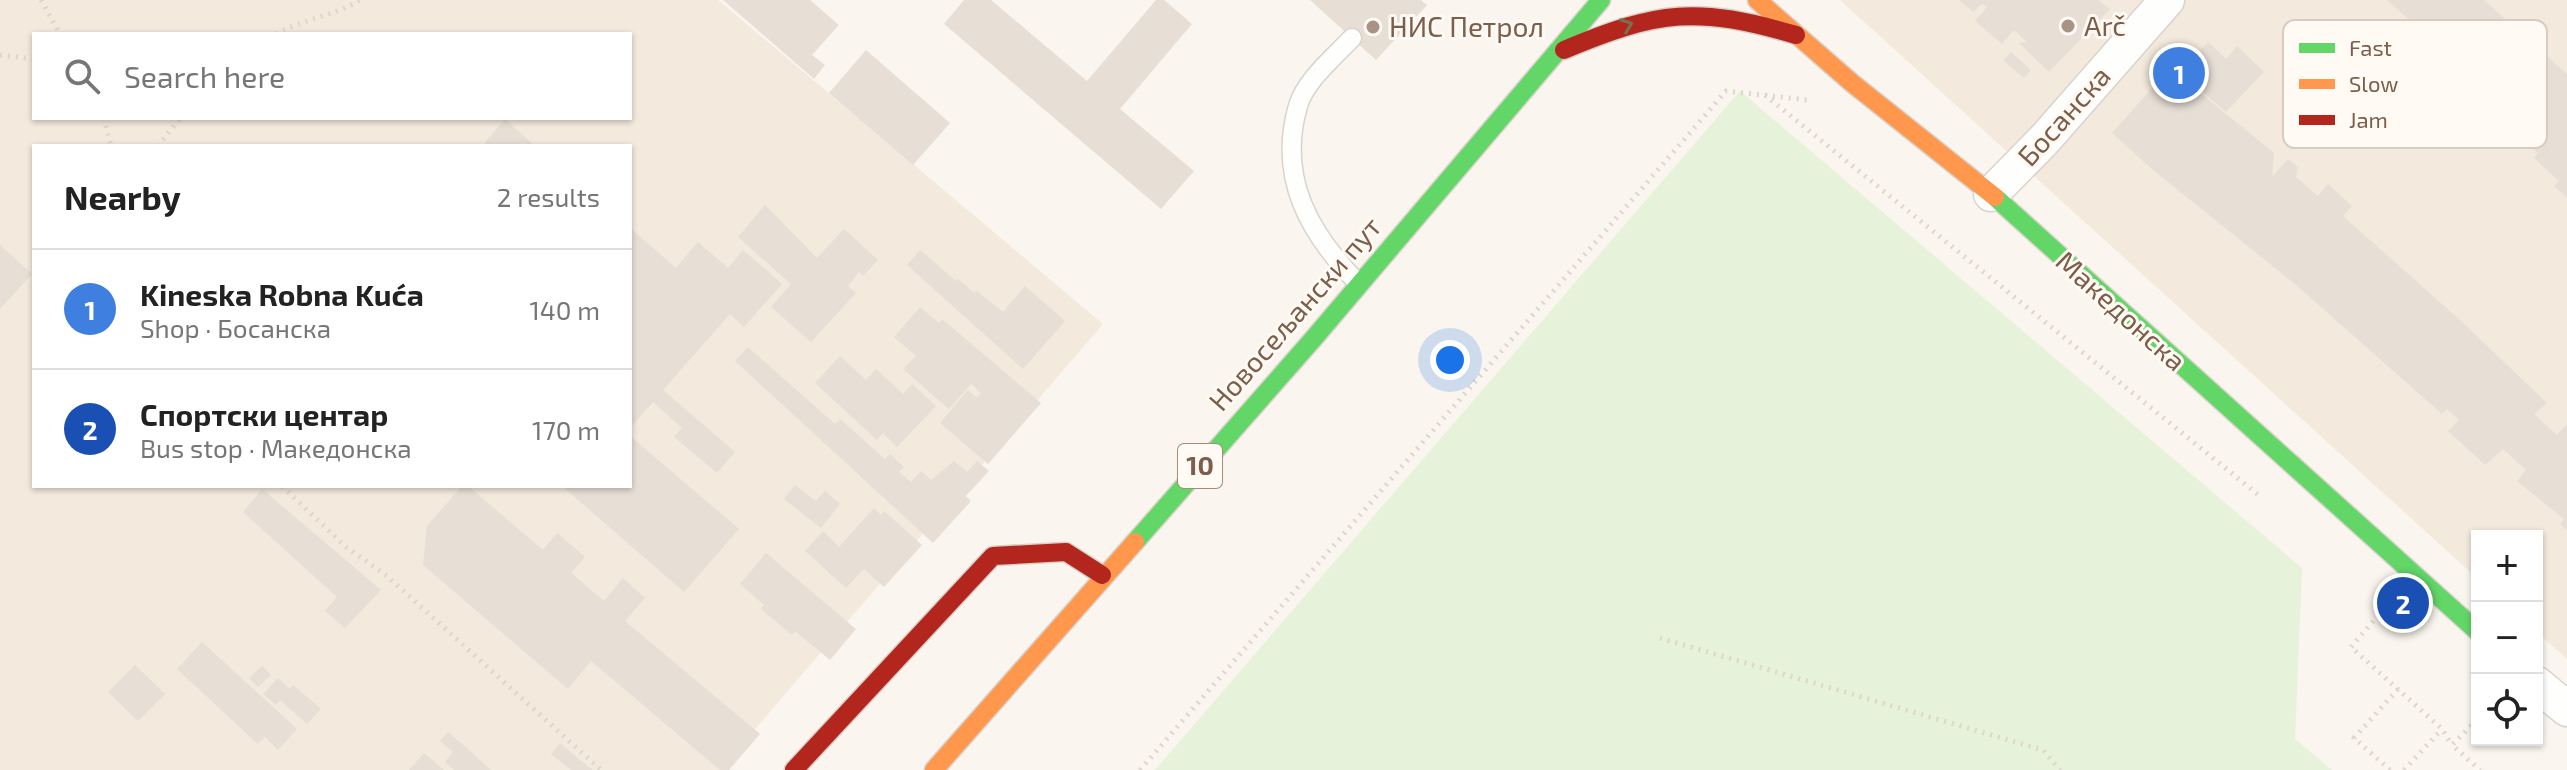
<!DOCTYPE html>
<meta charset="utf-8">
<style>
:root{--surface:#fff;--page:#f6f6f6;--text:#222;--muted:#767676;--line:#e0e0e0;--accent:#5e554e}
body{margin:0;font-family:"Exo 2",sans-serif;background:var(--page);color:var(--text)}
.controls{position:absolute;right:24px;bottom:24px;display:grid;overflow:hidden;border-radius:0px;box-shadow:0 2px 6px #0004}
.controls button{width:72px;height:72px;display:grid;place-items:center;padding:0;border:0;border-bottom:2px solid var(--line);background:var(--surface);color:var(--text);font:40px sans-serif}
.you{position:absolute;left:1450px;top:360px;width:28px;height:28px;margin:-20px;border:6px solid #fff;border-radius:50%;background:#1a73e8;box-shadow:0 0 0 12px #1a73e833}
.badge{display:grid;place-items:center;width:52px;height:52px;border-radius:50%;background:var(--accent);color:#fff;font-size:26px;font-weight:700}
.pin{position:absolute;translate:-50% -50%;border:4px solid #fff;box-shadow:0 2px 8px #0006}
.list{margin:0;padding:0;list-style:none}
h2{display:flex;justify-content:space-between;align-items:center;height:104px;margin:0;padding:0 32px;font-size:34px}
h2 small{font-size:26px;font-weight:400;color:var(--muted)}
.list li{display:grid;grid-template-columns:52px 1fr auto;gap:24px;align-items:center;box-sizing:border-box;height:120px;padding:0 32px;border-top:2px solid var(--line)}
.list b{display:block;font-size:30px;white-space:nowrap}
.list p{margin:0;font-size:26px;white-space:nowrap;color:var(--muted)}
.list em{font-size:26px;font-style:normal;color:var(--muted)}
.icon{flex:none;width:44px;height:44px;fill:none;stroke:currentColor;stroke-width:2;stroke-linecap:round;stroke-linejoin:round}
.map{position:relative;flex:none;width:2567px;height:770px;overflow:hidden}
.search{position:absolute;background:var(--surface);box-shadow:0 2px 6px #0004;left:32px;top:32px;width:600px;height:88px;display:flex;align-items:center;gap:20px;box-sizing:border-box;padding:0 28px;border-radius:0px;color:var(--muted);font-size:30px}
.panel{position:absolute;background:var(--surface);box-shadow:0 2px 6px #0004;left:32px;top:144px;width:600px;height:344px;border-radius:0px}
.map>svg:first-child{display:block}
</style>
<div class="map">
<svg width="2567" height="770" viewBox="0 0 2567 770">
<rect width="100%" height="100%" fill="#faf6ef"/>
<path fill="#f3e9dc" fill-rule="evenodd" d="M0,0H718L1103,324L720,770H0ZM34,34H630V118H34ZM34,146H630V486H34Z
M1840,0H2567V659L2537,632V536H2477V578Z"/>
<path fill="#e6f2d9" d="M1740,91L2302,568L2295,739L2332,770H1155Z"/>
<path fill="#e7ded5" d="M723,0H810L839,25L812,55L825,65L814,79Z
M964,0H991L1087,81L1156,0H1164L1192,24L1120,109L1194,171L1161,209L944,24Z
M1310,0H1421L1427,5L1376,60Z
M1959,0H2098L2110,9L2049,72L2019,43L2027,42L2014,30L2002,44L1975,21L1987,7L1982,4L1973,12Z
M2387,0H2484L2567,74V198L2554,186L2559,181L2534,158L2538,153L2423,49L2432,40Z
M2208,42L2226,59L2237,46L2264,72L2226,112L2179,72Z
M866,50L950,123L913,165L829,93Z
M2011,52L2031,70L2024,78L2003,60Z
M2170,68L2274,153L2272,177L2288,159L2298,167L2296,177L2318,196L2328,184L2352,206L2343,216L2461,321L2547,403L2534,414L2557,435L2567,424V530L2560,524L2564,519L2517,481L2526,470L2503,449L2485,465L2448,431L2459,420L2447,409L2442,414L2295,284L2153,170L2112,133Z
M505,119L535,146H482Z
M765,205L817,258L844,229L878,260L863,276L859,272L848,286L856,293L811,342L771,307L791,284L738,237Z
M630,228L676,268L698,242L728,268L743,250L782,284L744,327L730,314L663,390L735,452L717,473L674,437L682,428L653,402L630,428Z
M0,245L32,274L0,309Z
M920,250L956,281L958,279L974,293L977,291L1003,312L1025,286L1065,321L1023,369L907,265Z
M920,307L939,323L942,319L1041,403L988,464L940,423L968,390L977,398L981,393L971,384L949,409L903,369L916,356L894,337Z
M748,347L835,424L840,419L885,459L890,454L904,467L899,472L911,482L921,471L931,480L954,461L967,472L977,461L989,471L966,496L971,501L933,543L735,361Z
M840,356L866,380L876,369L903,394L912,384L936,406L897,447L883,433L877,440L815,383Z
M630,436L739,529L684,592L562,486H630Z
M795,485L816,501L825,491L840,504L821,528L784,499Z
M462,486H468L543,550L557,533L585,557L571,573L604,601L623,578L645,598L625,621L760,734L729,770H720L591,661L568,689L423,565L427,526Z
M262,489L381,590L345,628L325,611L337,597L243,512Z
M874,508L881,515L884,511L922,545L884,587L864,569L846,588L805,551L823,531L839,547Z
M766,553L856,629L830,660L795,631L792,635L761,609L764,605L740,584Z
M202,642L297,729L278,750L265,737L258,744L177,669Z
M135,665L165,694L138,721L108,692Z
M262,666L271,675L258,687L249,678Z
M278,678L290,689L293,685L321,709L307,724L280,700L276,705L263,694Z
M448,732L461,743L491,770H454L445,762L453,752L440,741Z
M560,743L580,760L593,770H571L551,754Z
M424,753L444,770H409Z"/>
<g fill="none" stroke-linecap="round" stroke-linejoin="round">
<defs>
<path id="lane" d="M1352,38C1334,57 1305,81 1298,106C1277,178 1310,235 1359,284"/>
<path id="street" d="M1991,194L2044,140L2167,0
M2537,684L2567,709"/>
<path id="fast" d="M1995,197L2477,631
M1135,542L1314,338L1601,0"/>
<path id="slow" d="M1757,0L1852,83L1995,197
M934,770L1135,542"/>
<path id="jam" d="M1564,50C1660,10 1696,6 1796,35
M794,770L993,556L1066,552L1102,575"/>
</defs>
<use href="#lane" stroke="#d9d3cd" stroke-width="21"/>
<use href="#street" stroke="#d9d3cd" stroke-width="37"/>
<use href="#fast" stroke="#d8d2ca" stroke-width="21"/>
<use href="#slow" stroke="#d8d2ca" stroke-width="21"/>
<use href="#jam" stroke="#d8d2ca" stroke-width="21"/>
<path stroke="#ddd6cf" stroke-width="5" stroke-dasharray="2 6" stroke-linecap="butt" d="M41,0L60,34
M276,34C303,19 334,16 360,0
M0,55L34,59
M1765,95L2261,497
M104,118L111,146
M158,146L180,118
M282,486L346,547L387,576L601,770
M2389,603L2351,647L2442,729L2452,745
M1660,638L2043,750L2060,770
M2477,720L2452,745L2480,770
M1140,770L1726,91L1807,100
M2390,770L2354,738L2398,689
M2404,770L2442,729"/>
<use href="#lane" stroke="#fefefd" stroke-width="18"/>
<use href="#street" stroke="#fefefd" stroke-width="34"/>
<use href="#fast" stroke="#63d668" stroke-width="18"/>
<use href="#slow" stroke="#ff974d" stroke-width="18"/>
<use href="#jam" stroke="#b3261e" stroke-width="18"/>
</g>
<defs><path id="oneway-chevron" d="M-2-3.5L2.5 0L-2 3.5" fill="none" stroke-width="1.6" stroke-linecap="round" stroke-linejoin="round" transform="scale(2)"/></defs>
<use stroke="#78704f" href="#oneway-chevron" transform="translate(1627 25) rotate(-21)"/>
<g fill="#a89384" stroke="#fffaf3" stroke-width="3">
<circle cx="2068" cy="26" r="8"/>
<circle cx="1373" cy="27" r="8"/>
</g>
<g text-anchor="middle" stroke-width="6" stroke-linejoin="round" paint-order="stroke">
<rect fill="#fffaf3" stroke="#a38d7d" stroke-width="2" x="1178" y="444" width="44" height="44" rx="6"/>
<g font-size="26" font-weight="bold" fill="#7c5e4b">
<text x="1200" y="475">10</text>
</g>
<g font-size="28" fill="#7c5e4b" stroke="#fffaf3" text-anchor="start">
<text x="2084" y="36">Arč</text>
<text x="1389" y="37">НИС Петрол</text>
</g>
<g font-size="28" fill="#7c5e4b" stroke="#fffaf3">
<text transform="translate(2064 116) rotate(-48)" y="10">Босанска</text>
<text transform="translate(2121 311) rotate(42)" y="10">Македонска</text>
<text transform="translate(1295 314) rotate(-49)" y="10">Новосељански пут</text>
</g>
</g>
<rect x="2283" y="20" width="264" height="128" rx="12" fill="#fffaf3" stroke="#d8cbc1" stroke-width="2"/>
<rect x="2299" y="43" width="36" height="10" fill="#63d668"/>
<rect x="2299" y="79" width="36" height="10" fill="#ff974d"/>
<rect x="2299" y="115" width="36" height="10" fill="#b3261e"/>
<g font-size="22" fill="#7c5e4b">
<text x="2349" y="56">Fast</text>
<text x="2349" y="92">Slow</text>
<text x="2349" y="128">Jam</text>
</g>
</svg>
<div class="controls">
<button>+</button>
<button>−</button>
<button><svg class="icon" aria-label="locate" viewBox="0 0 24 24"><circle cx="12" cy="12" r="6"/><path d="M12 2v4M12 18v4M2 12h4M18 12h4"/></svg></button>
</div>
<div class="you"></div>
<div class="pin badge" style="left:2179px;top:73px;background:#3f7fe0">1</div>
<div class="pin badge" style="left:2403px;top:603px;background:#1a4fb4">2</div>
<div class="search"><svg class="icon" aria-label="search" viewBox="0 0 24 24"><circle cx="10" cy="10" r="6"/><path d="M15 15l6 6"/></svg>Search here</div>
<section class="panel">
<h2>Nearby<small>2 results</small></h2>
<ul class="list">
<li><span class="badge" style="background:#3f7fe0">1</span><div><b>Kineska Robna Kuća</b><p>Shop · Босанска</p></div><em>140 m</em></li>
<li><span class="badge" style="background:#1a4fb4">2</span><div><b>Спортски центар</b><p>Bus stop · Македонска</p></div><em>170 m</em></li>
</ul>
</section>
</div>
